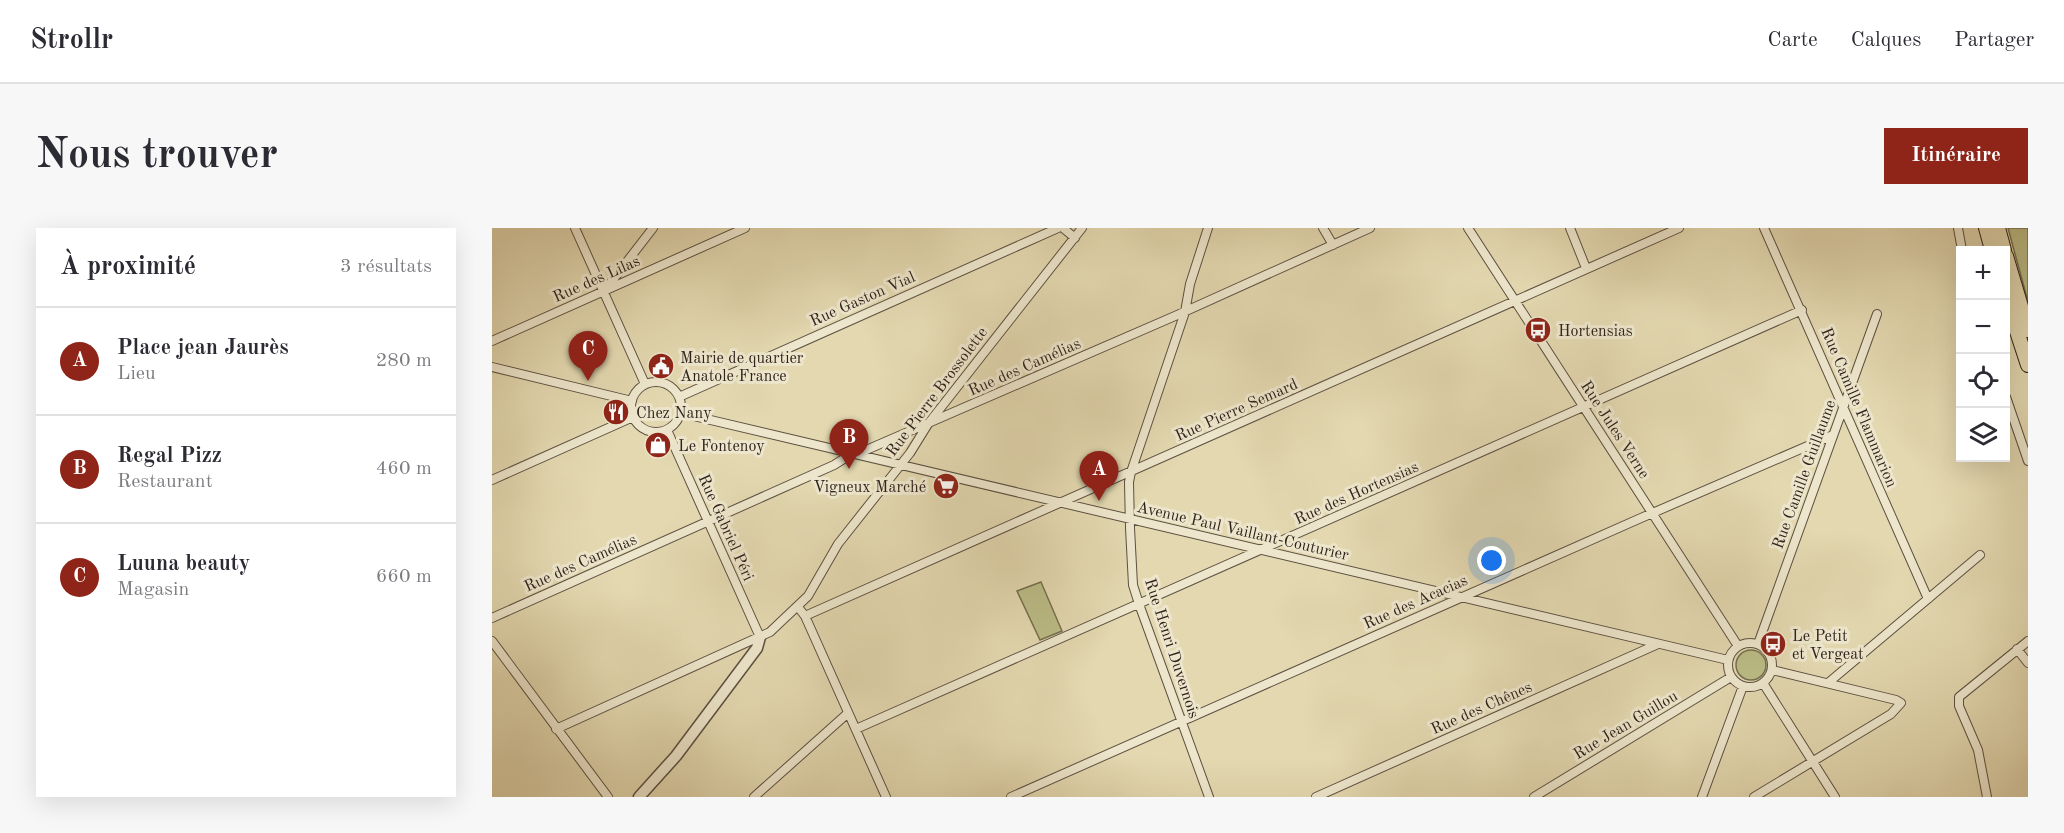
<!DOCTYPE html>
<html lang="fr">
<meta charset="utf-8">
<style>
:root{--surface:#fff;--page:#f7f7f7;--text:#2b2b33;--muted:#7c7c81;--line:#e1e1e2;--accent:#8f2418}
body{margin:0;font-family:"Old Standard TT",serif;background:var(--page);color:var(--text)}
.controls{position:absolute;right:18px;top:18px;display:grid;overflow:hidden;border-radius:0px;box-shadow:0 6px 24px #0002}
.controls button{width:54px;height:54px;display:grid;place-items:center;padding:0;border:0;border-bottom:2px solid var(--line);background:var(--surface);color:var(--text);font:30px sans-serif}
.you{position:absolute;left:1000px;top:333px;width:21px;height:21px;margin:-15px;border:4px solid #fff;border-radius:50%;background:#1a73e8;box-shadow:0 0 0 9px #1a73e833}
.badge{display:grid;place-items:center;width:39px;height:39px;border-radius:50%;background:var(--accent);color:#fff;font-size:20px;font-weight:700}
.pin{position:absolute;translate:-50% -50px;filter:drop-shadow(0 2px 3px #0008)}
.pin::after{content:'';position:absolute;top:32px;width:21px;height:18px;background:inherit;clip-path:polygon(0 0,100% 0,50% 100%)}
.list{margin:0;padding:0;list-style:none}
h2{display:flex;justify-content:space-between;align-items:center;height:78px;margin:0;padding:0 24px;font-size:26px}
h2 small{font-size:20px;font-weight:400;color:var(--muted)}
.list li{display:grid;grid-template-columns:39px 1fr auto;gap:18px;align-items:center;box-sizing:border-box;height:108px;padding:0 24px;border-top:2px solid var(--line)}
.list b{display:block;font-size:22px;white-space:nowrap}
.list p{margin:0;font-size:20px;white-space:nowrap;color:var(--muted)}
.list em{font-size:20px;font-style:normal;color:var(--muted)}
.icon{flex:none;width:33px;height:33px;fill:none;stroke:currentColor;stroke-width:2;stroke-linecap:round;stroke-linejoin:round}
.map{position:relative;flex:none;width:1536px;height:569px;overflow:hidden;border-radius:0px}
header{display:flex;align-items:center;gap:36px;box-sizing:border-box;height:84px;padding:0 30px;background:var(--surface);border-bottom:2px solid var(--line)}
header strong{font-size:28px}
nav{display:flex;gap:33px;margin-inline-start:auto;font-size:21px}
.intro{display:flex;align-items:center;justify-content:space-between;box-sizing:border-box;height:144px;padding:0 36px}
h1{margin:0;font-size:42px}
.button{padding:15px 27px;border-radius:0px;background:var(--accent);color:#fff;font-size:21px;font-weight:700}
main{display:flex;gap:36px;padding:0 36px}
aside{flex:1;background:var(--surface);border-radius:0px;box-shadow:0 6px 24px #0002}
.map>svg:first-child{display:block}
</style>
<header>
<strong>Strollr</strong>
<nav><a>Carte</a><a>Calques</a><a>Partager</a></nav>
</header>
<div class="intro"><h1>Nous trouver</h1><a class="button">Itinéraire</a></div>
<main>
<aside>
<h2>À proximité<small>3 résultats</small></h2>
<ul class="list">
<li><span class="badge">A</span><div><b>Place jean Jaurès</b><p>Lieu</p></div><em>280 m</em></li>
<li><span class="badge">B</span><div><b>Regal Pizz</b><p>Restaurant</p></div><em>460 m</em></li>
<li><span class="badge">C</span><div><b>Luuna beauty</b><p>Magasin</p></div><em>660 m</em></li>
</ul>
</aside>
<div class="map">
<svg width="1536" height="569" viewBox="0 0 1536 569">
<rect width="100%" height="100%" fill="#e3d8b0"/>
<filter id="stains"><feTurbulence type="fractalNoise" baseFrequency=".00333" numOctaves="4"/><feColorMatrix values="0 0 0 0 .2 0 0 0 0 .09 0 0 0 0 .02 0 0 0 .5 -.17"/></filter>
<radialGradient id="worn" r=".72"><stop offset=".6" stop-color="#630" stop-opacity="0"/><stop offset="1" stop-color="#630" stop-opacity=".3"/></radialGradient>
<path fill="#bbbc86" stroke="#756f50" stroke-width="1.5" d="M1516,0H1536V74L1535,70Z
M549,354L570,403L548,412L525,363Z
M1244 437a15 15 0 1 1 30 0a15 15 0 1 1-30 0Z"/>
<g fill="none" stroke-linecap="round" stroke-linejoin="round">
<defs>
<path id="minor" d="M83,0L153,156
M571,0L583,10
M716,0L698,56L693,84L639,244L637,254L638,300L641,357L647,376L717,569
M831,0L841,17
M976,0L1246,418
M1078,0L1094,40
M1272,0L1436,371
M1466,0L1470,22
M113,62L161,0
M0,113L253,0
M0,139L140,173
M139 179a25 25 0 1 1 50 0a25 25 0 1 1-50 0Z
M187,169L566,0
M1514,169L1536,233
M189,185L1236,432
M175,202L268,409
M0,252L141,189
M306,379L313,388L394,569
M313,388L1187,0
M0,390L342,237L361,225L372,223L683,88L878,0
M0,413L116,569
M1236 437a22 22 0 1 1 44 0a22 22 0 1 1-44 0Z
M1266,416L1385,86
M1525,421L1536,435
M1271,455L1343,569
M1336,455L1488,327
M64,501L278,404L316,368L346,316L418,225L436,196L590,0
M364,501L1310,82
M262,569L356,485
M519,569L1149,290L1341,207
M824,569L1166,416
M1042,569L1239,449
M1210,569L1251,458
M1262,569L1399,486L1409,475L1404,472L1280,442
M1495,569L1486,522L1467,478V469L1536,413"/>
<path id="tertiary" d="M147,569L184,528L265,420L268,409"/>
<path id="primary" d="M1494,0L1500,22
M1506,0L1512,22
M1514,28L1536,102
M1514,70L1536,137"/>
</defs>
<use href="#minor" stroke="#5c5040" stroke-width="10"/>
<use href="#tertiary" stroke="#5c5040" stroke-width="13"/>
<use href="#primary" stroke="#2f221b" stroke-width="16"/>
<use href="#minor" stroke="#ede6cc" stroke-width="8"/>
<use href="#tertiary" stroke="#ede6cc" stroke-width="10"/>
<use href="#primary" stroke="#e3d8b0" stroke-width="14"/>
</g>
<defs>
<symbol id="bus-disc" viewBox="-11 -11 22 22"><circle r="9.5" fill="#8f2418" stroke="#ede6cc"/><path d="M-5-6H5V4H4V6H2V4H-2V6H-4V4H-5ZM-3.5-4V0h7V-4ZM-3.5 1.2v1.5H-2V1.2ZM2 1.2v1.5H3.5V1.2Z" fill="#fff"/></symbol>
<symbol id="civic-disc" viewBox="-11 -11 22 22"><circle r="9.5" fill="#8f2418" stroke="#ede6cc"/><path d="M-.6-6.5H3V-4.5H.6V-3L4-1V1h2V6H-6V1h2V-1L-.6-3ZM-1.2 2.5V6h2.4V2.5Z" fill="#fff"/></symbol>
<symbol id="restaurant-disc" viewBox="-11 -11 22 22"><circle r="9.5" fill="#8f2418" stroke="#ede6cc"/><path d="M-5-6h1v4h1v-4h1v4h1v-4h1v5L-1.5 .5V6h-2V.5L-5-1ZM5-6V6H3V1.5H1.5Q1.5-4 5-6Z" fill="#fff"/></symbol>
<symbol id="shop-disc" viewBox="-11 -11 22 22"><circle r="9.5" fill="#8f2418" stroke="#ede6cc"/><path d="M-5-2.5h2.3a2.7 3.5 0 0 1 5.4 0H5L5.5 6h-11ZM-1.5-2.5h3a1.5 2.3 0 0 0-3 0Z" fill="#fff"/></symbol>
<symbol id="supermarket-disc" viewBox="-11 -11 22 22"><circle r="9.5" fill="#8f2418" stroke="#ede6cc"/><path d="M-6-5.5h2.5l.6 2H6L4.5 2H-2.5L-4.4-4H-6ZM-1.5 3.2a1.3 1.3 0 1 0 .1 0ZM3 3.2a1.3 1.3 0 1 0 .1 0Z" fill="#fff"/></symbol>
</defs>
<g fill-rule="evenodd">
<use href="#bus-disc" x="1031" y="87" width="30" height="30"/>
<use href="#civic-disc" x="154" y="123" width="30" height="30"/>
<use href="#restaurant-disc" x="109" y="169" width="30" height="30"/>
<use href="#shop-disc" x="151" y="202" width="30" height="30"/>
<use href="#supermarket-disc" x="439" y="243" width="30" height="30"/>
<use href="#bus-disc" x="1266" y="401" width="30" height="30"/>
</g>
<g text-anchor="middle" stroke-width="6" stroke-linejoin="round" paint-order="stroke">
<g font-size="16" fill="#2f221b" stroke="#ede6cc">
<text transform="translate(104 50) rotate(-24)" y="6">Rue des Lilas</text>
<text transform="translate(370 70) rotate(-24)" y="6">Rue Gaston Vial</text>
<text transform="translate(532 138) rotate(-24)" y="6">Rue des Camélias</text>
<text transform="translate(444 163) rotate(-53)" y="6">Rue Pierre Brossolette</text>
<text transform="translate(1368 179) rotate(67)" y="6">Rue Camille Flammarion</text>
<text transform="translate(744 181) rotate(-24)" y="6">Rue Pierre Semard</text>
<text transform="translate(1124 201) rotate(57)" y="6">Rue Jules Verne</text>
<text transform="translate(1311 246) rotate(-70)" y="6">Rue Camille Guillaume</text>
<text transform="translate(864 264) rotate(-24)" y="6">Rue des Hortensias</text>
<text transform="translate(235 299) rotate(66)" y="6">Rue Gabriel Péri</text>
<text transform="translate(751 302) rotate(13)" y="6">Avenue Paul Vaillant-Couturier</text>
<text transform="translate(88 334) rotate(-24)" y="6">Rue des Camélias</text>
<text transform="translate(923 373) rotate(-24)" y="6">Rue des Acacias</text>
<text transform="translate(681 420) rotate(72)" y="6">Rue Henri Duvernois</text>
<text transform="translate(989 479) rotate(-24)" y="6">Rue des Chênes</text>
<text transform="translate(1133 496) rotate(-31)" y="6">Rue Jean Guillou</text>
</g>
<g font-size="16" fill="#2f221b" stroke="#ede6cc" text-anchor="start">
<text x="1066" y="108">Hortensias</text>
<text x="188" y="135">Mairie de quartier<tspan x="188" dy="18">Anatole France</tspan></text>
<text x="144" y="190">Chez Nany</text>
<text x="186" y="223">Le Fontenoy</text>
<text x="434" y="264" text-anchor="end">Vigneux Marché</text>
<text x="1300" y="413">Le Petit<tspan x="1300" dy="18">et Vergeat</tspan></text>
</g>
</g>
<rect width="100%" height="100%" filter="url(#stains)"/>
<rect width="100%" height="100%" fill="url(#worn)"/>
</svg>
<div class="controls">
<button>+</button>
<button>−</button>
<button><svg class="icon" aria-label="locate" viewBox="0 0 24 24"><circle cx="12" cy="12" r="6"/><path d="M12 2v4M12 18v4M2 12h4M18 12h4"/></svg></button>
<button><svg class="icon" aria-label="layers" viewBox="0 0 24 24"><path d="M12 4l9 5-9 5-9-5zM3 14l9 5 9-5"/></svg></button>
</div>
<div class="you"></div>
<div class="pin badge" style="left:607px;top:273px">A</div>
<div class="pin badge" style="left:357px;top:241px">B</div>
<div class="pin badge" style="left:96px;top:153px">C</div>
</div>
</main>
